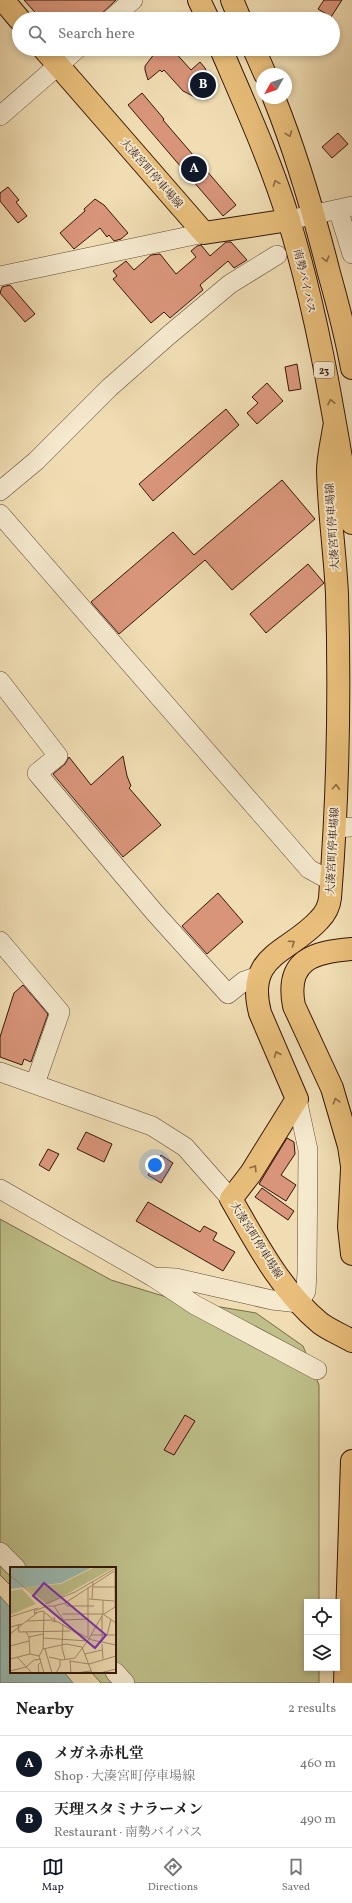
<!DOCTYPE html>
<meta charset="utf-8">
<style>
:root{--surface:#fff;--page:#f6f6f6;--text:#222;--muted:#767676;--line:#e0e0e0;--accent:#111827}
body{margin:0;font-family:Vollkorn,"Noto Serif JP",serif;background:var(--page);color:var(--text)}
.controls{position:absolute;right:12px;bottom:12px;display:grid;overflow:hidden;border-radius:0px;box-shadow:0 2px 6px #0003}
.controls button{width:36px;height:36px;display:grid;place-items:center;padding:0;border:0;border-bottom:1px solid var(--line);background:var(--surface);color:var(--text);font:20px sans-serif}
.compass{position:absolute;left:256px;top:68px;width:36px;height:36px;border-radius:50%;background:var(--surface);box-shadow:0 2px 6px #0003;rotate:230deg}
.you{position:absolute;left:155px;top:1165px;width:14px;height:14px;margin:-10px;border:3px solid #fff;border-radius:50%;background:#1a73e8;box-shadow:0 0 0 6px #1a73e833}
.badge{display:grid;place-items:center;width:26px;height:26px;border-radius:50%;background:var(--accent);color:#fff;font-size:13px;font-weight:700}
.pin{position:absolute;translate:-50% -50%;border:2px solid #fff;box-shadow:0 1px 4px #0006}
.list{margin:0;padding:0;list-style:none}
h2{display:flex;justify-content:space-between;align-items:center;height:52px;margin:0;padding:0 16px;font-size:17px}
h2 small{font-size:13px;font-weight:400;color:var(--muted)}
.list li{display:grid;grid-template-columns:26px 1fr auto;gap:12px;align-items:center;box-sizing:border-box;height:56px;padding:0 16px;border-top:1px solid var(--line)}
.list b{display:block;font-size:15px;white-space:nowrap}
.list p{margin:0;font-size:13px;white-space:nowrap;color:var(--muted)}
.list em{font-size:13px;font-style:normal;color:var(--muted)}
.icon{flex:none;width:22px;height:22px;fill:none;stroke:currentColor;stroke-width:2;stroke-linecap:round;stroke-linejoin:round}
.map{position:relative;flex:none;width:352px;height:1683px;overflow:hidden}
.search{position:absolute;background:var(--surface);box-shadow:0 2px 6px #0003;left:12px;right:12px;top:12px;height:44px;display:flex;align-items:center;gap:10px;box-sizing:border-box;padding:0 14px;border-radius:22px;color:var(--muted);font-size:15px}
.sheet{height:164px;background:var(--surface)}
nav{display:flex;justify-content:space-around;align-items:center;box-sizing:border-box;height:56px;border-top:1px solid var(--line);background:var(--surface);font-size:11px;color:var(--muted)}
nav a{display:grid;justify-items:center;gap:2px}
nav .on{color:var(--accent)}
.map>svg:first-child{display:block}
</style>
<div class="map">
<svg width="352" height="1683" viewBox="0 0 352 1683">
<rect width="100%" height="100%" fill="#f0ddb3"/>
<filter id="stains"><feTurbulence type="fractalNoise" baseFrequency=".005" numOctaves="4"/><feColorMatrix values="0 0 0 0 .2 0 0 0 0 .09 0 0 0 0 .02 0 0 0 .5 -.17"/></filter>
<radialGradient id="worn" r=".72"><stop offset=".6" stop-color="#630" stop-opacity="0"/><stop offset="1" stop-color="#630" stop-opacity=".3"/></radialGradient>
<path fill="#bebf89" stroke="#796a4a" d="M0,1219L111,1280L173,1299L256,1313L303,1346L319,1385V1602H307V1668H319V1683H101L91,1672H115V1568H11V1586L0,1575Z"/>
<path fill="#9bbbb2" stroke="#72796f" d="M0,1596L11,1609V1672H64L73,1683H0Z"/>
<path fill="#d9957a" stroke="#34160a" d="M24,0H116L96,19H41Z
M324,0H342L331,17L318,9Z
M158,49H172L191,70L200,62L205,68L208,75L204,77L210,84L195,97L183,91L164,70L162,72L160,70L148,80L145,70V66Z
M142,93L164,119L163,120L236,205L223,216L128,105Z
M338,133L348,144L332,158L322,147Z
M8,187L19,200L16,202L27,216L18,223L0,201V193Z
M95,199L104,205L128,233L121,239L114,241L109,235L107,237L100,228L74,249L60,233L85,211L84,209Z
M226,242H231L247,260L234,268L228,261L200,285L203,290L170,318L164,312L151,323L113,279L117,276L113,271L126,261L134,270L151,255L160,254L176,274L196,257L191,251L197,246L201,245L210,256Z
M10,285L35,314L25,322L0,293L2,287Z
M297,364L301,389L289,391L285,367Z
M267,383L283,401L257,424L247,413L258,403L252,397Z
M226,409L239,425L153,501L139,484Z
M282,480L315,519L232,590L205,560L119,634L91,602L173,532L194,555Z
M308,564L324,583L266,633L250,614Z
M123,756L127,776L131,786L129,788L161,825L123,857L53,774L65,764L69,757L91,785Z
M218,893L243,922L207,954L182,926Z
M23,985L48,1014L31,1062L24,1059L22,1065L0,1057V1037L14,993Z
M86,1132L112,1144L104,1162L77,1149Z
M287,1138L294,1142L295,1154L281,1175L296,1185L286,1201L259,1184Z
M48,1149L59,1154L49,1171L39,1165Z
M161,1155L173,1163L161,1183L148,1175Z
M262,1188L294,1211L288,1220L255,1197Z
M148,1202L200,1232L204,1226L217,1233L213,1240L235,1252L223,1271L136,1221Z
M185,1415L195,1421L174,1455L164,1450Z"/>
<g fill="none" stroke-linecap="round" stroke-linejoin="round">
<defs>
<path id="minor" d="M111,19L133,0
M0,116L77,49
M338,209L352,254
M289,220L352,206
M0,276L204,233
M0,491L36,461L109,388L169,335L230,284L277,255
M0,514L309,869L331,881
M0,681L58,756L37,773L155,913L228,994L244,981L259,976
M334,828L352,827
M0,941L60,1012L35,1084
M0,1072L152,1126L185,1147L231,1199
M0,1189L153,1277L195,1305L317,1370
M155,1277L176,1278L272,1300L299,1303L306,1291L307,1272L308,1150L297,1099
M0,1552L16,1568
M115,1672L125,1683"/>
<path id="major" d="M3,0L19,19
M44,49L204,233L289,220
M334,428C332,442 328,457 328,471C329,512 335,553 337,594C340,696 338,798 330,898C329,907 325,914 319,920C288,954 245,954 260,1013L297,1099L251,1173L231,1199C256,1242 281,1291 320,1323C329,1330 342,1335 352,1341"/>
<path id="highway" d="M199,0L208,19
M232,0L240,19
M221,49C245,105 271,162 289,221C319,318 335,423 352,523
M254,49L265,74
M274,98C297,155 314,214 329,273C338,305 346,336 352,368
M352,949C313,952 285,960 294,1006L332,1088L349,1146L352,1166
M352,1169L349,1227L352,1254
M345,1683L352,1461"/>
</defs>
<use href="#minor" stroke="#634834" stroke-width="20"/>
<use href="#major" stroke="#34160a" stroke-width="24"/>
<use href="#highway" stroke="#34160a" stroke-width="24"/>
<use href="#minor" stroke="#f5e9ce" stroke-width="19"/>
<use href="#major" stroke="#e8be7a" stroke-width="22"/>
<use href="#highway" stroke="#e8be7a" stroke-width="22"/>
</g>
<defs><path id="oneway-chevron" d="M-2-3.5L2.5 0L-2 3.5" fill="none" stroke-width="1.6" stroke-linecap="round" stroke-linejoin="round"/></defs>
<g stroke="#8e6a42">
<use href="#oneway-chevron" transform="translate(289 134) rotate(70)"/>
<use href="#oneway-chevron" transform="translate(276 183) rotate(-110)"/>
<use href="#oneway-chevron" transform="translate(326 259) rotate(75)"/>
<use href="#oneway-chevron" transform="translate(331 402) rotate(-102)"/>
<use href="#oneway-chevron" transform="translate(336 787) rotate(-87)"/>
<use href="#oneway-chevron" transform="translate(292 943) rotate(-35)"/>
<use href="#oneway-chevron" transform="translate(277 1054) rotate(-113)"/>
<use href="#oneway-chevron" transform="translate(336 1101) rotate(-107)"/>
<use href="#oneway-chevron" transform="translate(254 1168) rotate(-57)"/>
</g>
<g text-anchor="middle" stroke-width="3.5" stroke-linejoin="round" paint-order="stroke">
<rect fill="#f5e9ce" stroke="#6e5545" stroke-width="1" x="314" y="362" width="20" height="16" rx="3"/>
<g font-size="10" font-weight="bold" fill="#34160a">
<text x="324" y="374">23</text>
</g>
<g font-size="11" fill="#34160a" stroke="#f5e9ce">
<text transform="translate(152 173) rotate(49)" y="4">大湊宮町停車場線</text>
<text transform="translate(305 281) rotate(77)" y="4">南勢バイパス</text>
<text transform="translate(332 527) rotate(-94)" y="4">大湊宮町停車場線</text>
<text transform="translate(332 851) rotate(-87)" y="4">大湊宮町停車場線</text>
<text transform="translate(257 1240) rotate(58)" y="4">大湊宮町停車場線</text>
</g>
</g>
<g transform="translate(10 1567)">
<rect width="106" height="106" fill="#f0ddb3"/>
<path d="M85,0H105L39,37H37L15,20L51,17ZM12,22L26,37L0,48V24Z" fill="#bebf89"/>
<path d="M0,0H83L51,16L0,22Z" fill="#9bbbb2"/>
<path fill="none" stroke="#a58d6f" stroke-width="1" d="M105,4V40M0,8L65,64L82,73L106,78M78,20V70M83,20H105M79,32L104,34M82,32L83,15M55,36L57,39H84M35,37L65,25L106,1M44,39L55,36L106,3M24,46L33,44L45,54L44,50M25,47L24,44L37,39H44L54,54M52,47H93M93,47L106,56M94,47L105,40M92,49V74M0,50L28,41M53,53L78,52M17,54L42,53M42,54L48,55L73,70M8,57L9,65L60,64M53,57L52,81L55,92M0,60L12,57M16,65L19,70L20,87M0,67L27,46M81,68L93,47V33M97,68L101,52M19,70L33,67M33,71L78,74M79,72L81,68H106M92,77L93,92M0,79L19,74M33,82L56,77L72,80L82,106M35,82L42,106M75,87L92,83M29,89L33,82L34,45M7,90L22,106M39,90L52,93L65,91L79,72M0,92L20,87L29,89L34,106M60,93L61,106M60,94L79,97L106,89M0,104L16,100L24,93L31,92M29,106L28,98L31,95M46,106L50,99V93M65,106L81,104M90,106L106,102"/>
<path fill="#7b2cbf" fill-opacity="0.15" stroke="#7b2cbf" stroke-width="2" d="M34,16L96,68L85,81L23,29Z"/>
<rect width="106" height="106" fill="none" stroke="#34160a" stroke-width="2"/>
</g>
<rect width="100%" height="100%" filter="url(#stains)"/>
<rect width="100%" height="100%" fill="url(#worn)"/>
</svg>
<div class="controls">
<button><svg class="icon" aria-label="locate" viewBox="0 0 24 24"><circle cx="12" cy="12" r="6"/><path d="M12 2v4M12 18v4M2 12h4M18 12h4"/></svg></button>
<button><svg class="icon" aria-label="layers" viewBox="0 0 24 24"><path d="M12 4l9 5-9 5-9-5zM3 14l9 5 9-5"/></svg></button>
</div>
<svg class="compass" viewBox="-18 -18 36 36"><path d="M0-13l5 13h-10z" fill="#e53935"/><path d="M0 13l5-13h-10z" fill="#767676"/></svg>
<div class="you"></div>
<div class="pin badge" style="left:194px;top:169px">A</div>
<div class="pin badge" style="left:203px;top:85px">B</div>
<div class="search"><svg class="icon" aria-label="search" viewBox="0 0 24 24"><circle cx="10" cy="10" r="6"/><path d="M15 15l6 6"/></svg>Search here</div>
</div>
<section class="sheet">
<h2>Nearby<small>2 results</small></h2>
<ul class="list">
<li><span class="badge">A</span><div><b>メガネ赤札堂</b><p>Shop · 大湊宮町停車場線</p></div><em>460 m</em></li>
<li><span class="badge">B</span><div><b>天理スタミナラーメン</b><p>Restaurant · 南勢バイパス</p></div><em>490 m</em></li>
</ul>
</section>
<nav>
<a class="on"><svg class="icon" aria-label="map" viewBox="0 0 24 24"><path d="M3 6l6-2 6 2 6-2v14l-6 2-6-2-6 2zM9 4v14M15 6v14"/></svg>Map</a>
<a><svg class="icon" aria-label="directions" viewBox="0 0 24 24"><path d="M12 3l9 9-9 9-9-9zM9 14v-3h6M13 9l2 2-2 2"/></svg>Directions</a>
<a><svg class="icon" aria-label="saved" viewBox="0 0 24 24"><path d="M7 4h10v16l-5-4-5 4z"/></svg>Saved</a>
</nav>
